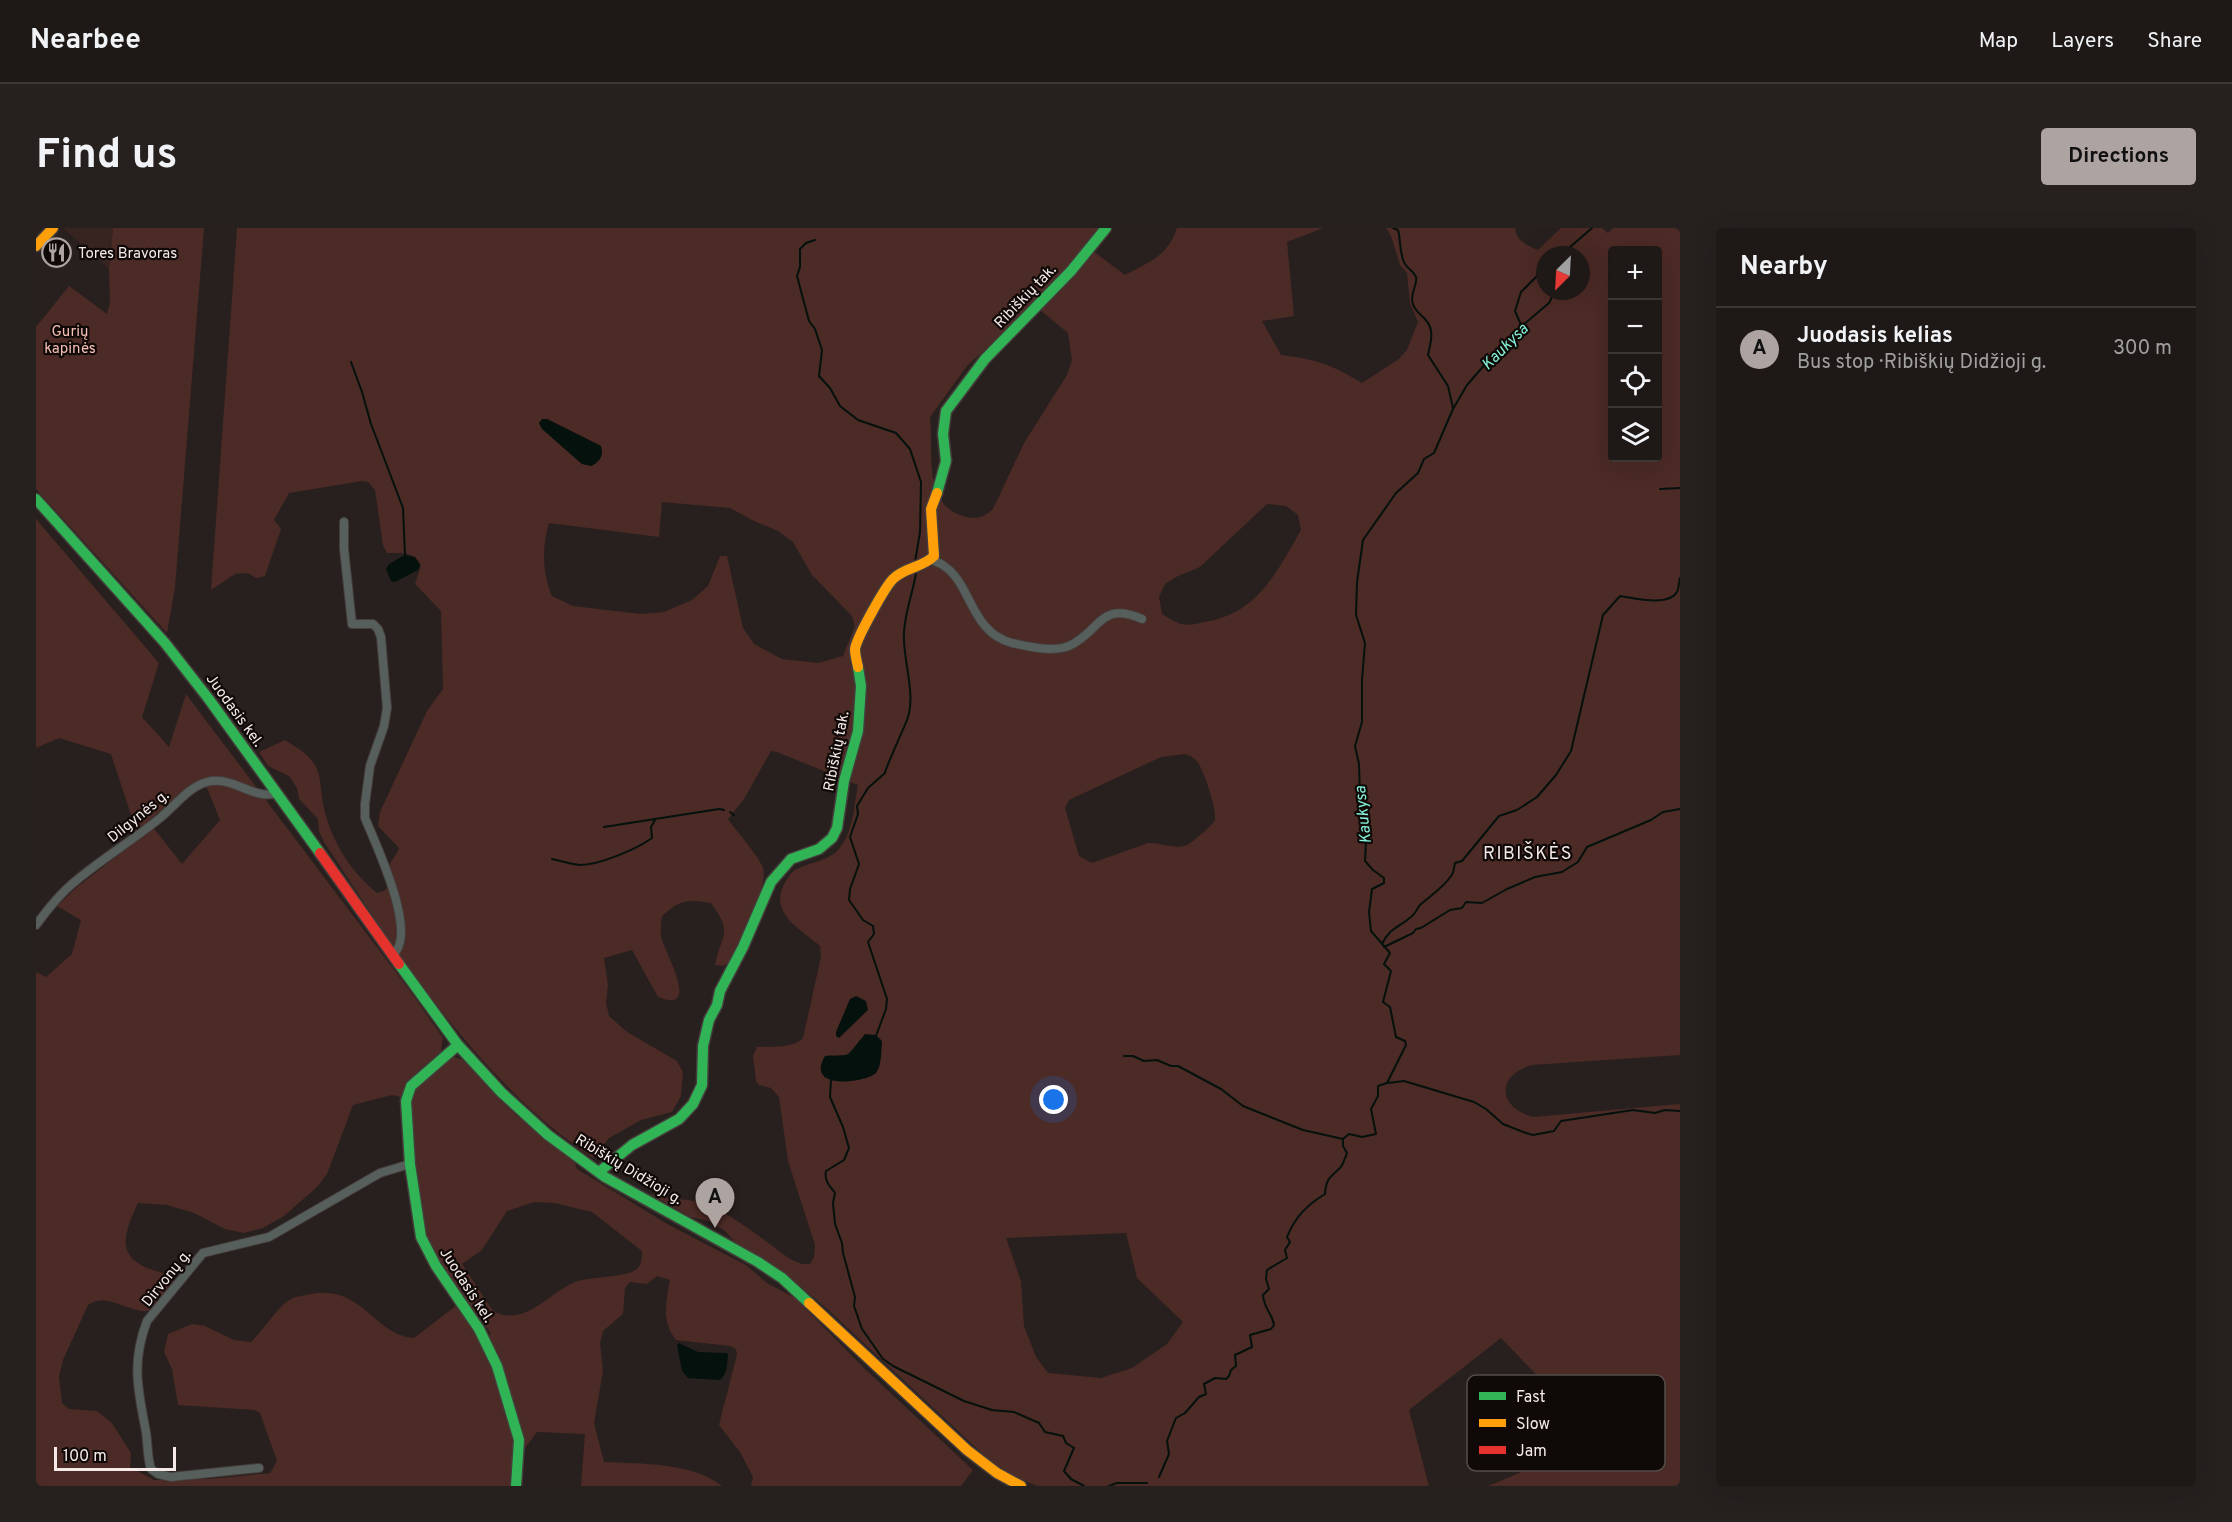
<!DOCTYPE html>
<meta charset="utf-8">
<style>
:root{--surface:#1e1816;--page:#26211f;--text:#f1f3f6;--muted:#a1a0a1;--line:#3c3735;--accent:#ada3a1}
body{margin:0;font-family:Overpass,sans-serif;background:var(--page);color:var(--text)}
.controls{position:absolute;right:18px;top:18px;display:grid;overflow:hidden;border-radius:6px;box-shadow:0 6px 24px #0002}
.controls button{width:54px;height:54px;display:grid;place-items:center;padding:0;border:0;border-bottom:2px solid var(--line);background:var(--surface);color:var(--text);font:30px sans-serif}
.compass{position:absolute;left:1500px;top:18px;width:54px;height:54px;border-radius:50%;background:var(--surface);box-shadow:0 6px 24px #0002;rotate:204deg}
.scale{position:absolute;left:18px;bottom:15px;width:122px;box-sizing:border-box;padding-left:6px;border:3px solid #f5eae8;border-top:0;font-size:16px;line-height:21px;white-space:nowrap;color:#f5eae8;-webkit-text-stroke:4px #0f0907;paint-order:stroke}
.you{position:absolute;left:1018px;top:872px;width:21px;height:21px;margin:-15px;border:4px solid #fff;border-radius:50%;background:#1a73e8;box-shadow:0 0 0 9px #1a73e833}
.badge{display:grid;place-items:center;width:39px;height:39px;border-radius:50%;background:var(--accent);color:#111;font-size:20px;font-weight:700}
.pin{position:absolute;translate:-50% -50px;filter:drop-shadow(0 2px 3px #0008)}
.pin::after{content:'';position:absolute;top:32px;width:21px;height:18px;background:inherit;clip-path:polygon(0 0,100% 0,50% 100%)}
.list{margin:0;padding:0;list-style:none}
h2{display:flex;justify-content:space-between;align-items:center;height:78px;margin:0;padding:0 24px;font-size:26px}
h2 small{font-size:20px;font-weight:400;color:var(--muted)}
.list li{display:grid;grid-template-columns:39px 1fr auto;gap:18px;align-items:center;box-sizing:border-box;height:84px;padding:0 24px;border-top:2px solid var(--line)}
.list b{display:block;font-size:22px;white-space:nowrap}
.list p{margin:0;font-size:20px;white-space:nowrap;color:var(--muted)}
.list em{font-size:20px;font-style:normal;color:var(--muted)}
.icon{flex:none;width:33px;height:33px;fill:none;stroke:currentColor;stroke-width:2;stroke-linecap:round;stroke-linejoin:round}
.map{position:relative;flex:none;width:1644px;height:1258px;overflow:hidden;border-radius:6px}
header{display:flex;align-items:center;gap:36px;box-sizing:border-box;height:84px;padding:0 30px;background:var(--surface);border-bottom:2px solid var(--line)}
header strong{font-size:28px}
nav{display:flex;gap:33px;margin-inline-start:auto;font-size:21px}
.intro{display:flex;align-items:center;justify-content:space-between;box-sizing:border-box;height:144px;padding:0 36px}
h1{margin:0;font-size:42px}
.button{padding:15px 27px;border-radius:6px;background:var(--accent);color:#111;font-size:21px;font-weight:700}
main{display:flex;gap:36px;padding:0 36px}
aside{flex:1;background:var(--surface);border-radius:6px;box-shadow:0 6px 24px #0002}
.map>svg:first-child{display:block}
</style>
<header>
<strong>Nearbee</strong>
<nav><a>Map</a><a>Layers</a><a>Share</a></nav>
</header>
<div class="intro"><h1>Find us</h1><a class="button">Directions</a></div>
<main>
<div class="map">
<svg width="1644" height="1258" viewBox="0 0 1644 1258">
<rect width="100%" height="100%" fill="#28201e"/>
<path fill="#37231f" d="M27,0H77L73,41Z"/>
<path fill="#4c2a25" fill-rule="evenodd" d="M77,0H168L139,360L131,405L0,261V99L33,58L71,86L74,75L73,41Z
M201,0H1063L1049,17L1089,47C1113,34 1132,28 1141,0H1287L1251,14L1258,88L1226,93L1245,127C1282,132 1294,136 1326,155L1363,131L1371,122L1382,94L1374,75L1371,45L1364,37L1355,8L1350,0H1479C1480,13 1491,17 1502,22L1525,0H1566L1572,5L1577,0H1644V827L1496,837C1460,847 1461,879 1497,889L1644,876V1258H1452L1537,1223L1518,1165L1465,1110L1373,1182L1393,1258H1001L977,1248L950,1229L789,1079L747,1044L700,1015L689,1003L672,993L655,989L613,965C629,972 646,970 663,974C691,981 730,1014 754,1031L766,1036H774L778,1029L779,1017L752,933L743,869L735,860L723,857L720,853L717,828L721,819C735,818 757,821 767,810L785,729L784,718C767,703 736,687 746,661C749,654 753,646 759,642C772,635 791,633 801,623C817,607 818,578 822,557L741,524L735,523L708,571L692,591C700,603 723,628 727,640C733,660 701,716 692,735L687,738L679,737C685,706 698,706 675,675C651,671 644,672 626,688C625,696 624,705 626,712C629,724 666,787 622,769L596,722L568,730L572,757L570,775L573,788L591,804L641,833L647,844L645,868L636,884L605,892L573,910L557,930C541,918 524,907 509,894C419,816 353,713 288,614L283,603L282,591L263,571L261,560L253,548L232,538L223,524L249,512C260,519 273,526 280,539C285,549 285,565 287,576C294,611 314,643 341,665L348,663L358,652C350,630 355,639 363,620L342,598L344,584L391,483L407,461L405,383L379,356L385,337C378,323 366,325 351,325L347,317L339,262L332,254L326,253L253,265L238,292L245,301L229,348L220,350L212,345L199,346L175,362ZM1576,22H1622V230H1576ZM1509,27H1545V63H1509ZM998,77L1032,105L1036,132L1031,147L988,215L957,281C947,290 940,292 927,288C886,276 898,222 894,189L931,138ZM511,191L565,218L546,236L523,216ZM626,274L694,280L718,293L742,303L757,314L776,347L816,388L819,398L807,428L782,435L746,431L718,416L707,400L691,328H684L672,358L656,372L628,384L605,386L537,378L516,368C506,346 506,317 513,295L623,309ZM1231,276L1250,278L1262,287L1265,302C1242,342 1223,383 1174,393C1149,398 1148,400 1126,386L1123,369L1129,356L1142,348L1164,339ZM1148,526C1154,527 1159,530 1163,536C1168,545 1183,585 1178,594C1175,598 1158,613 1153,616C1142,623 1125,614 1112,615L1056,635L1043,628L1029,580L1033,572L1125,529ZM824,812L846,813L843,839L788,850L793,827C809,831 815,825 824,812ZM1090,1005L1101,1050L1147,1094L1131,1116L1096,1140L1065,1150L1012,1145L1000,1129L988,1098L985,1053L970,1010Z
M0,291L123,435L106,489L133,519L150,466L374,763L407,810L405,823L371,853L365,869L356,867L317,877L291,946L280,960L248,988L227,1000L208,1005L189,1001L158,985L131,977L102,975C94,993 79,1021 102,1035C111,1042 126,1044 137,1048L139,1054C133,1062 127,1075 119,1080C101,1093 74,1061 52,1077L27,1132L23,1149L26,1175L33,1181L61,1183L76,1195L95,1225L94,1239L118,1252L173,1251L234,1245L241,1233L224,1185L219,1182L142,1177L136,1141L128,1124L132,1106L156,1096L169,1098L198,1112L215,1114C228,1102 242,1077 257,1070C262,1068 270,1067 275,1066C326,1056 339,1108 378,1110L421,1077L444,1112L455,1106C438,1079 412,1054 397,1024C387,1004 369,886 376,867C383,852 403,840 416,829L426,831L479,886L539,935L541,941L633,997L710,1037L731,1055L759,1070L830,1142L937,1242L925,1258H715L717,1249L704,1224L683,1197L701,1126L700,1121L694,1118L640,1112C625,1093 630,1074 634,1052L621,1048L611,1056L594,1054L589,1060L587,1086L567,1103L564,1115L567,1143L558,1195L568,1234C605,1236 656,1234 686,1258H545L549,1206L501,1204L480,1232L475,1258H0V744L10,749L36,726L45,692L21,678L41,659L103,611L75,526L23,510L0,520ZM155,558L171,560L184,592L146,636L112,593ZM498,974L519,975L556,984L606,1023C606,1029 606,1035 602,1040C593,1050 556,1048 539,1054C512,1065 489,1100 457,1083L426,1036L446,1022L471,983Z"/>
<path fill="#04110c" d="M506,191H511L565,218C568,227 564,234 555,238L546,236L506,201L503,195Z
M369,327L379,329L384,337L382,342L359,354L355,353L350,341L353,336Z
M820,768L830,773L832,782L803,810L800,808V804L814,771Z
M829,806L840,807L846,813C845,823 846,837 840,845C832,854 768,864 789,828L812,827Z
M643,1115L662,1124L690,1125L692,1126C691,1136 692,1145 684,1152L652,1150L646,1143L641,1117Z"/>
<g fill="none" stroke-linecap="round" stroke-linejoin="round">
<path stroke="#04110c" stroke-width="2" d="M1357,0L1362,2C1365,12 1363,23 1368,34C1370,40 1378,43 1380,49C1382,57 1373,66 1377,76C1379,83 1384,86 1389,91C1399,102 1395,113 1392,127L1412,158L1417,180
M779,12L770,15L764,21V39L761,48L773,93L779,101L786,122L783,148L794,160L804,178L822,192L860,205L874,221L885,254L884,304L879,334
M1525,27L1556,0
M1485,97L1479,83L1485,64L1509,40
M315,134L326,164L335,196L367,280L369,327
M1624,261L1644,260
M694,584L698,587
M568,599L683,581L688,582
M516,631C525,633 535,636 544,637C563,637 601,621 616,610L615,599L619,592
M1346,716C1354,699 1363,700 1376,688C1380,685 1381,680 1384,677C1394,668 1408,659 1415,648C1418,645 1418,639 1419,635L1426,633L1463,588L1481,582L1501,569L1520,547L1535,523L1567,387L1584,368C1598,370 1632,379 1641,364C1643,360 1643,353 1644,350
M1348,719L1377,705L1380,701L1385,700L1414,682L1426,680L1430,674L1446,675L1471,661L1499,649L1526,644L1542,634L1551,619L1615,592L1627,584L1644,581
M840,808L850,781L851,771L832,714L838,706L837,698L827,692L813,672L814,661L823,636L814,609L822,586L821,578L832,560L849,545C849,541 868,500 871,492C881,466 866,431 868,404C869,384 877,364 880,345
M1088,828H1097L1108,833L1121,832L1135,838H1142L1185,861L1207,878L1267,902L1307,911
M795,852L794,869L807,899L813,920L808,932L790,943C788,953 794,958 799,965L797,975L799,996L806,1015L807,1025L819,1069L818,1078L826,1101L847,1131L857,1138L928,1173L956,1182L978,1184L1003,1195L1009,1204L1027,1208L1030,1215L1038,1220L1028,1243L1035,1251L1048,1258
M1352,855L1368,853L1438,874L1450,881L1467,896L1490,905L1497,907L1518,903L1525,893L1597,882L1619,885L1629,882L1644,883
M1123,1249L1133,1226L1131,1213L1140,1190L1149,1185L1163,1169L1170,1166L1168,1156L1179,1150L1190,1151L1193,1148L1195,1142L1200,1138L1199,1127L1216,1119L1214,1107L1235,1101L1238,1097C1236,1085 1228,1081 1227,1067L1233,1061L1230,1051L1231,1042L1251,1030L1249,1022L1254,1014L1251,1009C1259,989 1271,977 1289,966C1290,951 1294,949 1304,940C1307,937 1309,930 1311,925L1307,918V911L1313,906L1326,909L1340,906L1335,881L1342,868V858L1351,855L1370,817L1369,813L1360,809L1354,779L1347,774L1355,743L1348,736L1354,725L1335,703L1333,684L1336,661L1348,655V650L1337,642L1329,633L1330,614L1325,600L1323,536L1319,518L1326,494V452L1329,415L1320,387L1321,354L1327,312L1360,265L1382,245L1388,231L1398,225L1417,181L1431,157L1458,126L1469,117L1486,98L1513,75L1519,63
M1073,1258L1081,1255H1111"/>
<defs>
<path id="street" d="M308,294V321L316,396H337L342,401L345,409L351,480L348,498L334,538L329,576V590C339,615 384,708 356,727
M896,332C900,334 905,335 908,338C936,356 934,404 976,415C993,419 1019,425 1035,417C1065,402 1064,373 1106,391
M0,697C11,682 22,668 36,656C64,632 96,613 124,590C139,578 152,559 171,554C196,547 219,573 240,565
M223,1240L135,1249L122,1246L115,1241C111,1229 112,1216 110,1204C102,1162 95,1135 111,1093L167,1025L233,1009L344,945L374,936"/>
<path id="fast" d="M901,265L910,233L907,206L910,183L949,131L1035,43L1070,0
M0,271L129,415L172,470L284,625
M363,736L422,817L465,864L512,907L569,949L722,1034L746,1050L773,1075
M422,817L375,858L370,873L374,936L385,1009L400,1038L443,1101L461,1138L483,1212L480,1258
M563,944L596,917L643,891L657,876L666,857L667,818L673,792L681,777L684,763L707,719L735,654L755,631L783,621L796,610L801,600L808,553L822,503L825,458L822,439"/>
<path id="slow" d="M0,18L17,0
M822,439C821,434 819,427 819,421C821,409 849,359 857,351C869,339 886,340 898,328L895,281L901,265
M773,1075L931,1222L961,1245L985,1258"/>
<path id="jam" d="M284,625L363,736"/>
</defs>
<use href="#street" stroke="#443d3b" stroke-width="10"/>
<use href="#fast" stroke="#443d3b" stroke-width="13"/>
<use href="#slow" stroke="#443d3b" stroke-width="13"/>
<use href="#jam" stroke="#443d3b" stroke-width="13"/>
<use href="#street" stroke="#575f5c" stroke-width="8"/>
<use href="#fast" stroke="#30b455" stroke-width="10"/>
<use href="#slow" stroke="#ff9f0a" stroke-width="10"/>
<use href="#jam" stroke="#e5322d" stroke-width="10"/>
</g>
<defs>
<symbol id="restaurant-ring" viewBox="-11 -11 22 22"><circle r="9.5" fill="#0f0907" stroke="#ada3a1" stroke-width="1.5"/><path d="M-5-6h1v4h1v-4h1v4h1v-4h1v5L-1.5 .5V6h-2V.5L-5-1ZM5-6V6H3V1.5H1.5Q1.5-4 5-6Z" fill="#ada3a1"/></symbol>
</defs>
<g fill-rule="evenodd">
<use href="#restaurant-ring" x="4" y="8" width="33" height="33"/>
</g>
<g text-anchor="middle" stroke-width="4.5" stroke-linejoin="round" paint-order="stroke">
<g font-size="15" fill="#f5eae8" stroke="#0f0907" text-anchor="start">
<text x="42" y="30">Tores Bravoras</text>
</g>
<g font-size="15" fill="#f5eae8" stroke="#0f0907">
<text transform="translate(989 68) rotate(-46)" y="5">Ribiškių tak.</text>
<text transform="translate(199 482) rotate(54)" y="5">Juodasis kel.</text>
<text transform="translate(800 523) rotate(-79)" y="5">Ribiškių tak.</text>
<text transform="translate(102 588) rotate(-39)" y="5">Dilgynės g.</text>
<text transform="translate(593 941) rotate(31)" y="5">Ribiškių Didžioji g.</text>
<text transform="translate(130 1050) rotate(-51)" y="5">Dirvonų g.</text>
<text transform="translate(431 1057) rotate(57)" y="5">Juodasis kel.</text>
</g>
<g font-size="15" fill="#f6bfb5" stroke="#0f0907">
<text x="34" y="108">Gurių<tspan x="34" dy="17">kapinės</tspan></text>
</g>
<g font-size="16" font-style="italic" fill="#86f5dc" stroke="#0f0907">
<text transform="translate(1468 118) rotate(-45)" y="6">Kaukysa</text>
<text transform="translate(1326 587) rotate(-96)" y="6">Kaukysa</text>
</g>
<g font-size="18" letter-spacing="1.5" fill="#f5eae8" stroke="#0f0907">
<text x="1492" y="631">RIBIŠKĖS</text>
</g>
</g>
<rect x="1431" y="1147" width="198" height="96" rx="9" fill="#0f0907" stroke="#544c4a" stroke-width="1.5"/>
<rect x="1443" y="1164" width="27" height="8" fill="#30b455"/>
<rect x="1443" y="1191" width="27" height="8" fill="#ff9f0a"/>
<rect x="1443" y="1218" width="27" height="8" fill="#e5322d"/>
<g font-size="16" fill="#f5eae8">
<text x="1480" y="1174">Fast</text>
<text x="1480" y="1201">Slow</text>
<text x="1480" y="1228">Jam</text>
</g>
</svg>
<div class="controls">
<button>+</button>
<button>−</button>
<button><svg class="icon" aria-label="locate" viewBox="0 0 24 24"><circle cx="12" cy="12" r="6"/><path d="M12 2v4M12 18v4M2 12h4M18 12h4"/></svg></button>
<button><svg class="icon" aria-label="layers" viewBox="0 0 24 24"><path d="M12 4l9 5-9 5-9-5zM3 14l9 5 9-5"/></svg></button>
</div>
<svg class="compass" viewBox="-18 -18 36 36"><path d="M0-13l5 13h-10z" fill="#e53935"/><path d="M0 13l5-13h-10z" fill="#a1a0a1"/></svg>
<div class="scale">100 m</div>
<div class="you"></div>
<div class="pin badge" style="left:679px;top:1000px">A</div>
</div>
<aside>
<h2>Nearby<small></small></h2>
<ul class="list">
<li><span class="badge">A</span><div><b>Juodasis kelias</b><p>Bus stop · Ribiškių Didžioji g.</p></div><em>300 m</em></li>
</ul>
</aside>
</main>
